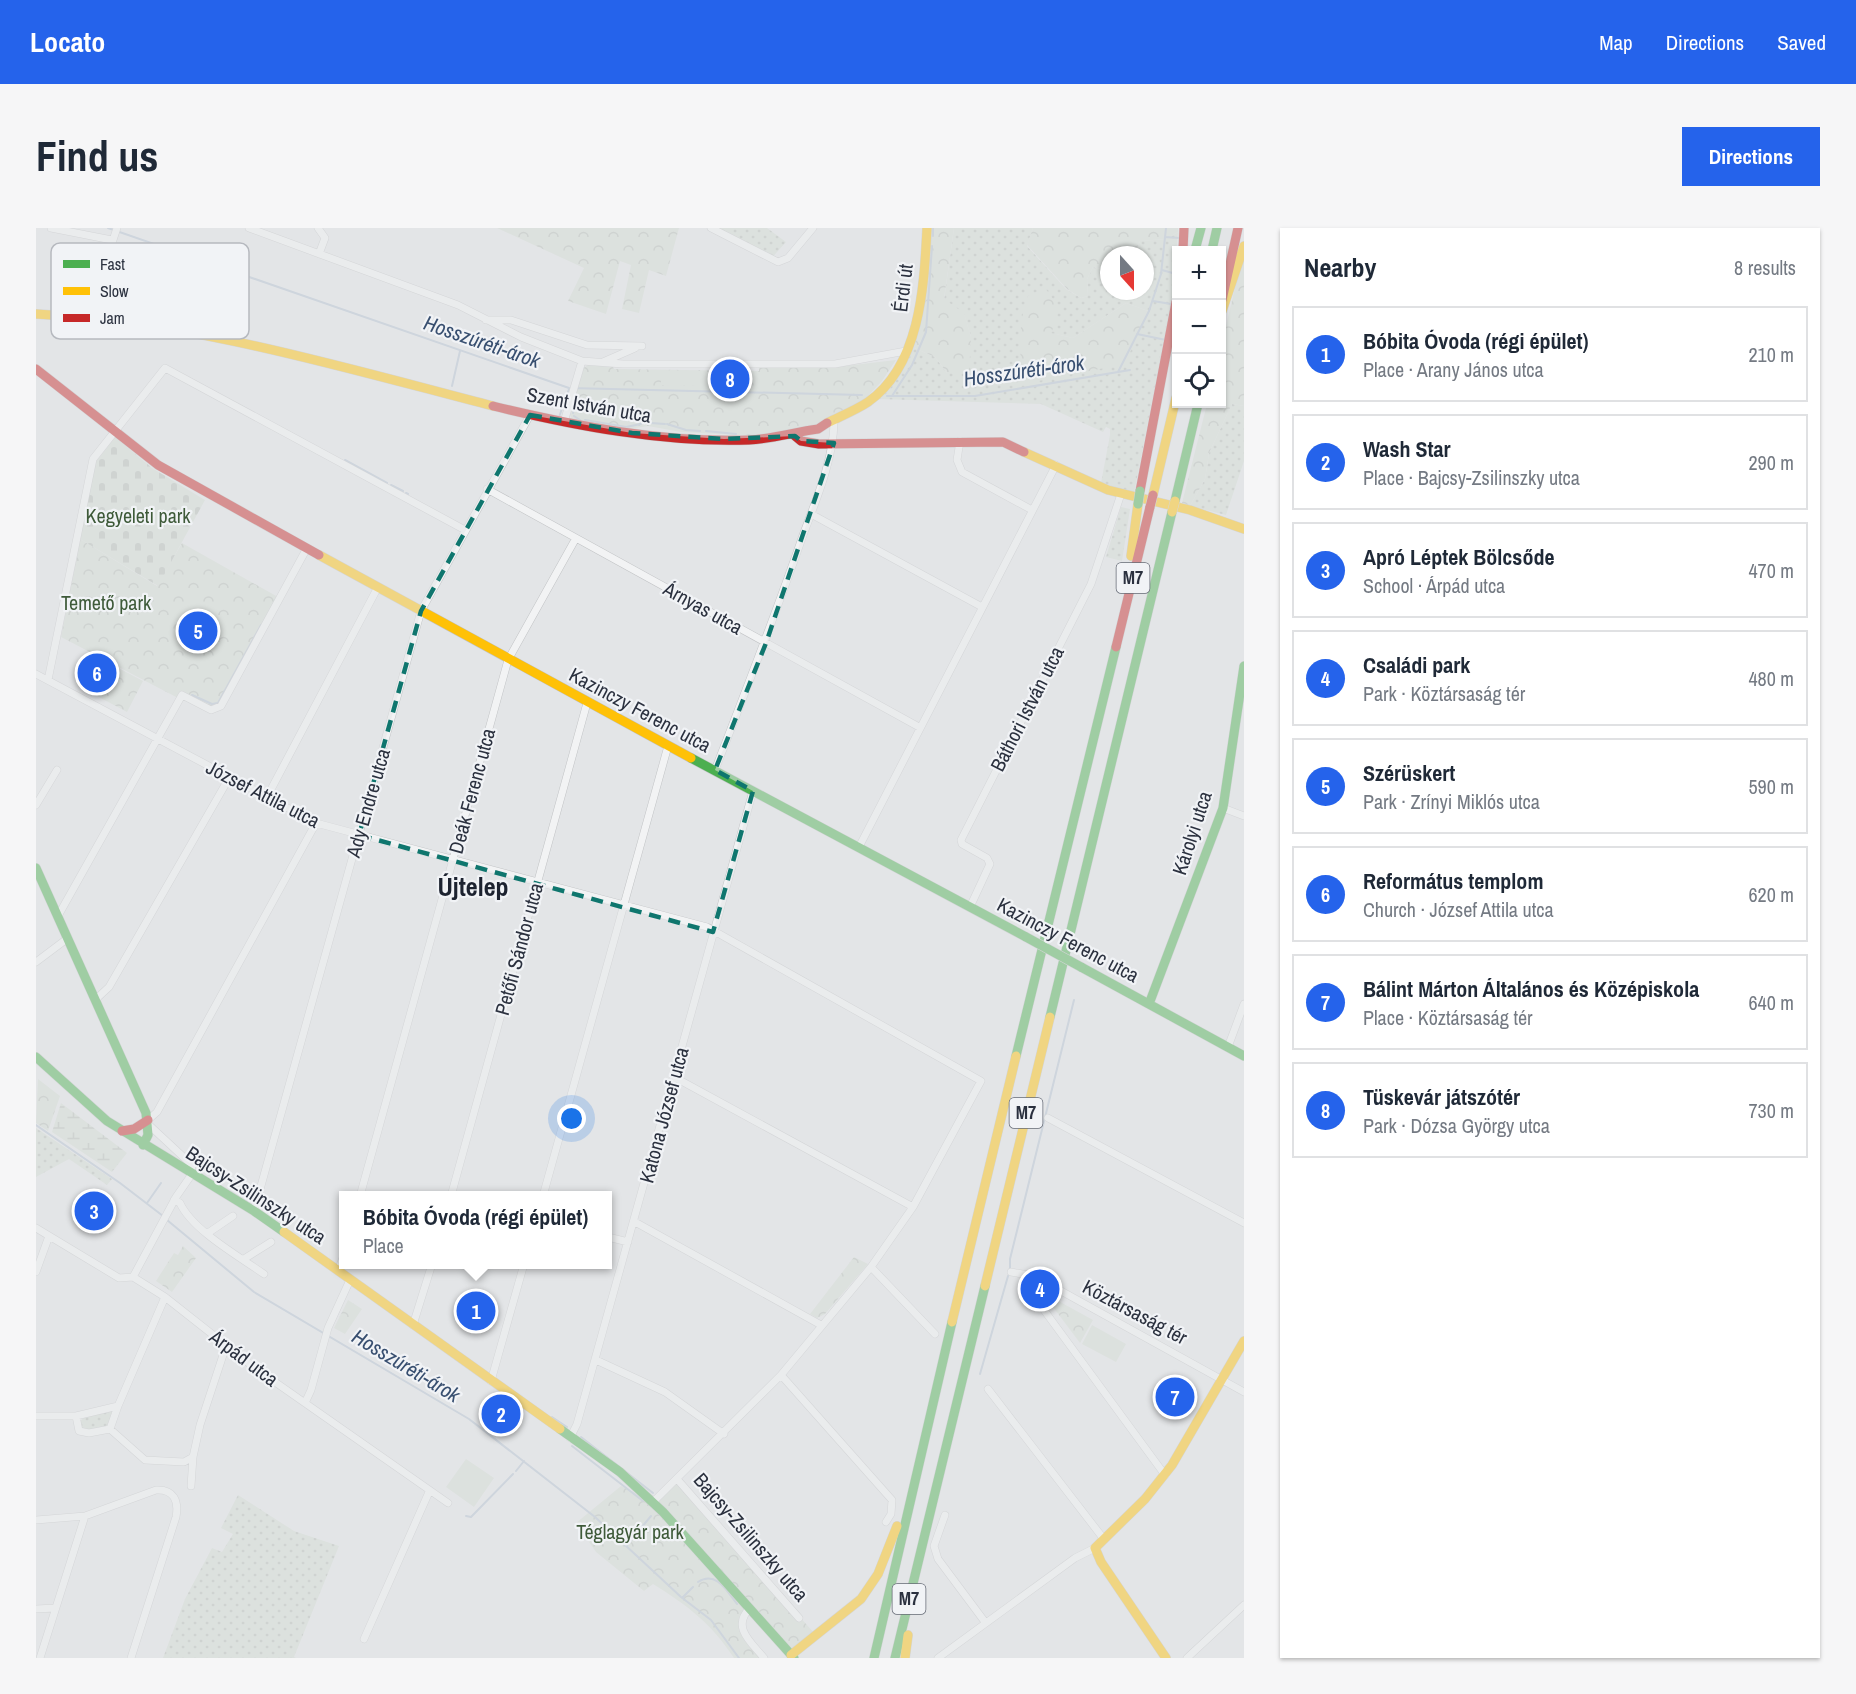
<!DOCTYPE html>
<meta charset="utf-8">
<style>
:root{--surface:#fff;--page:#f6f6f7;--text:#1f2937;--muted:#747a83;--line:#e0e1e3;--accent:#2563eb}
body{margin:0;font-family:"Archivo Narrow",sans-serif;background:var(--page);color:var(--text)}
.controls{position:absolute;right:18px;top:18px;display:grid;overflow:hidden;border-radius:0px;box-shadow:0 2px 4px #0004}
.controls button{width:54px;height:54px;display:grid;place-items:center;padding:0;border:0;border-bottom:2px solid var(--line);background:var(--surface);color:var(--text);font:30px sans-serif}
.compass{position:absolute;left:1064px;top:18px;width:54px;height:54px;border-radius:50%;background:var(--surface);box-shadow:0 2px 4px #0004;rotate:159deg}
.you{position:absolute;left:536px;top:891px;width:21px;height:21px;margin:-15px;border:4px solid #fff;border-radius:50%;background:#1a73e8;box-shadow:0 0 0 9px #1a73e833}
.badge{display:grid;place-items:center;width:39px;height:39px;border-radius:50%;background:var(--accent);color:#fff;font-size:20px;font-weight:700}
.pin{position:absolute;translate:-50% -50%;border:3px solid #fff;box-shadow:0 2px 6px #0006}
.popup{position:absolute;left:303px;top:963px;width:273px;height:78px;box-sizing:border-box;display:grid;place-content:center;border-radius:0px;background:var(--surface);filter:drop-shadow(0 2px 4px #0005);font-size:20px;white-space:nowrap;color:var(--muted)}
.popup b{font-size:22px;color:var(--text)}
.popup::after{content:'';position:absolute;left:50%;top:100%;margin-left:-12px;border:12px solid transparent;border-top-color:var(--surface)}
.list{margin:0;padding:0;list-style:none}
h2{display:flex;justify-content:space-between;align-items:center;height:78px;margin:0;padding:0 24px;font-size:26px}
h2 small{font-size:20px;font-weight:400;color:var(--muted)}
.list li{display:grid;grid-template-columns:39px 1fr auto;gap:18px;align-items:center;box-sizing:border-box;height:96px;margin:0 12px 12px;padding:0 12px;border:2px solid var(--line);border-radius:0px}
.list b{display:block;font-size:22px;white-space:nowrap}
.list p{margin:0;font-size:20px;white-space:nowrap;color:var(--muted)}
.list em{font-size:20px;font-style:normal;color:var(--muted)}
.icon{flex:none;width:33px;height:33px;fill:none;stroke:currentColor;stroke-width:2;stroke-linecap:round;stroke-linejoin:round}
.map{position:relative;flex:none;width:1208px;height:1430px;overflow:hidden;border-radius:0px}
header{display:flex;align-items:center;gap:36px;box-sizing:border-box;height:84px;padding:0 30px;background:var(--accent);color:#fff}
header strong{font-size:28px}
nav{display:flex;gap:33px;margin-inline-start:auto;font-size:21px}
.intro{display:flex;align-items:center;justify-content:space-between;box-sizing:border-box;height:144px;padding:0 36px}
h1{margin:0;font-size:42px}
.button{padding:15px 27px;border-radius:0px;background:var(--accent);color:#fff;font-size:21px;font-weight:700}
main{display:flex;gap:36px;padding:0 36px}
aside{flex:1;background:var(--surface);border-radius:0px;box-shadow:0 2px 4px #0004}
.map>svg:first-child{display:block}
</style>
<header>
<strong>Locato</strong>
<nav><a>Map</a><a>Directions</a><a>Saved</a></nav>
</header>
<div class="intro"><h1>Find us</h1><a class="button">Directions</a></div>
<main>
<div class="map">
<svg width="1208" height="1430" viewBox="0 0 1208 1430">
<defs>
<pattern id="grass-dots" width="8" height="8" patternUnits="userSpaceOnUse" patternTransform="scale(1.5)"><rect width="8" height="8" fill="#d3dbd3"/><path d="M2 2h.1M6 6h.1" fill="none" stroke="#b5bcb6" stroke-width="1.8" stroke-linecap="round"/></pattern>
<pattern id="forest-crowns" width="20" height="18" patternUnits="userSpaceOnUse" patternTransform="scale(1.5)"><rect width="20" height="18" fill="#d3dbd3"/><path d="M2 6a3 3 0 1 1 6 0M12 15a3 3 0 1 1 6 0" fill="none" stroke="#b5bcb6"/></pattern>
<pattern id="wetland-marsh" width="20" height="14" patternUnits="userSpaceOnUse" patternTransform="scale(1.5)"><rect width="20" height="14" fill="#d3dbd3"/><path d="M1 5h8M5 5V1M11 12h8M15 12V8" fill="none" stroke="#b5bcb6"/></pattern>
<pattern id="cemetery-stones" width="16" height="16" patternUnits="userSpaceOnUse" patternTransform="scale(1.5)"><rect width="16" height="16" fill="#d3dbd3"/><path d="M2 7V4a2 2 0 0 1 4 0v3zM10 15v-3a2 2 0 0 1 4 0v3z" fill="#b5bcb6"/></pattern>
</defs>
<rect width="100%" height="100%" fill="#e3e5e7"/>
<path fill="url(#grass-dots)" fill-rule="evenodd" d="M671,0H731L750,14L733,33Z
M918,0H997L991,18L1030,61L1045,70L1052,68L1051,51L1057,39L1073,43V63H1109V27H1098L1104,13L1130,11L1142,4L1137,65L1098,265L1065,255L1074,207V201L1070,199L1067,204L1005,176L840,171L862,145L876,119L899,129L911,145L935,109L928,86L908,72ZM1090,75L1112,83L1091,128L1015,105L1037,110Z
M1196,176L1208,178V233L1190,287L1154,278L1169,251L1173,225Z
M1085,279L1094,281L1086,333L1070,329Z
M0,900L76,951L71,957L33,931L0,949Z
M77,1183L73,1197L48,1203L44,1198V1193L49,1189Z
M202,1267L258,1303L303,1318L258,1429L260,1430H127L149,1371L176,1320L186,1324L197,1306L185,1300Z"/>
<path fill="url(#forest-crowns)" d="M461,0H643L630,48L613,42L603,85L586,81L595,37L584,33L570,86L532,73L548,40Z
M895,0H918L908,71L928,85L935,109L933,144L911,145L899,129L876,119L887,85Z
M997,0H1142V4L1130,11L1104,13L1098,27H1073V43L1057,39L1051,51L1052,68L1045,70L1031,61L991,17Z
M1208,21V178L1196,176L1173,225L1169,251L1154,278L1146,275L1171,176H1186V115Z
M1009,60C1023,78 1025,84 1015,105L1037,110L1090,75L1112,83L1089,136L992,155C980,135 983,90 992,68Z
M860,132L846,153L829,171L780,198L716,208L645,204L612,198L594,201L536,191L534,187L546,141L552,137L577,139L578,141L723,143V140L800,139Z
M44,311L121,358L146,315L242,369L184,476L174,478L146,463L142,470L25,409Z
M77,437L107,453L91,484L61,468Z
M2,851L24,868L12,903L0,895Z
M147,1018L160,1030L136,1064L120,1053L138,1025L142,1027Z
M818,1029L832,1036L789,1086L781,1090L774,1086Z
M1017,1070L1057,1092L1044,1115L1014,1075Z
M312,1072L326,1081L309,1106L298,1100Z
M641,1251L779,1406L755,1427L714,1380L704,1396L728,1430H698C675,1395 652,1378 617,1356L608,1363L560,1324L540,1295L585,1258L617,1274Z"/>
<path fill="url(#wetland-marsh)" d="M25,875L91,925L76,944L16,904Z"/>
<path fill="url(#cemetery-stones)" d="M79,209L116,240L169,272L122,358L44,311L59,235Z"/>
<path fill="#d3dbd3" d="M625,142L666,143L665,158L625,157Z
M1056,1097L1090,1116L1080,1134L1046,1116Z
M430,1231L458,1250L438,1279L410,1259Z"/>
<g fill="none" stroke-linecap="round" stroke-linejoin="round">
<path stroke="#b3c0d0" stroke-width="2" d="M72,0L533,160L826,167
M897,8V0
M1129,9L1144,10
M1126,42L1140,46
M1117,73L1135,76
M1101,106L1130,112
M1082,144L1113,83L1125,46L1130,0
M416,158L424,123
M851,168H939L1094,142
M856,168L876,137L890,104L896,18
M537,185L539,176
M538,188L544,192
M523,189L533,161
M549,192L590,199L605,196
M615,195L629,196
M631,196L650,202L664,203
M670,203L700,206
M309,232L351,255
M355,257L367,263
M370,265L372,266
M156,467L176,476L182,475L225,397
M0,897L84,955L127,988
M111,975L125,955
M131,992L218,1064L433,1191L559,1289L645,1369L675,1392L703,1430
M974,1041V1031L1038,772
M944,1146L972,1048
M516,1189L531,1199
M545,1209L617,1265
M536,1218L607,1273
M480,1243L488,1233
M430,1288L435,1289L477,1246
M591,1317L615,1288
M662,1354C680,1342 691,1363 701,1376
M647,1369L657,1359"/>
<defs>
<path id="street" d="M15,0L76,12
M213,0L422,77L485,109L546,133L587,136H799L870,123
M282,0L289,10L283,26
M675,0L742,34L752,30L777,0
M52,88L81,0
M450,92H475L551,117L606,118
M567,134L599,120
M528,194L546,133
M924,213L921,232L926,244L996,282
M451,261L883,499
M775,286L946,379
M0,446L280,595L671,699L945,853L877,979L835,1039L745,1147L617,1274
M12,452L57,231L129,140L429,302
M679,542C709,465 739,388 766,310C779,274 797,234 798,195
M231,569L342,359
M0,577L21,542
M1187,580L1208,588
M823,619L1020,237
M934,679L954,636L951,630L926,616L925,612L1055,356L1085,266
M22,688L146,467L175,482L185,478L271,320
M0,734L32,710
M59,772L73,759L193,550
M1192,819L1208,776
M638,849L877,979
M1012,890L1208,995
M112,892L121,884L280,595
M113,897L156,937L155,945
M324,968L472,432L540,310
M415,968L551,475
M507,968L632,518
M138,972L144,975C156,1002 204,1029 228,1046
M218,983L385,383L494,187
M599,994L785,1097
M0,1000L83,1050L97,1049L129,1069L219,1140L412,1275
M172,1005L197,988
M572,1009L592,1014
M208,1031L235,1014
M835,1039L899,1106
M302,1043L308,1027
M0,1044L13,1008
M975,1044L998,1048L1208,1164
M987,1047L994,1063L1129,1247
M97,1049L140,969L156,946
M1006,1078L1017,1060
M377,1097L396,1036
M560,1132L629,1164L688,1206
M745,1147L856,1272L855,1286L850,1294
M455,1153L488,1036
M952,1161L1067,1310
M269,1175L275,1162L292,1100L314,1052
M0,1188H40L82,1178L129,1069
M40,1188L43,1203L53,1205L74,1201L82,1178
M74,1201L109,1232L148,1234L157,1229
M534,1210L541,1196L717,563
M641,1251L763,1390
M155,1258L157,1229L164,1197L190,1118
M909,1287L898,1318L902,1331L949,1394
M0,1292L49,1288L120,1262C138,1261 143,1273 140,1289L95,1430
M714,1380C695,1399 715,1414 728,1430
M0,1381L19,1380
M328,1411L393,1264
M4,1430L49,1288
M902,1430L1039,1330L1059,1320
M1151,1430L1208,1377"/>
<path id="fast" d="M1159,22L1165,0
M1176,22L1181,0
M1139,273L1162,176
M655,530L990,709
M0,640L110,885L112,907L107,917
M1045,739L1208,828
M1113,776L1187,580L1208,438
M1014,789L1136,284
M980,828L1080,419
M0,829L71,893L218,983L248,1004
M524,1201L584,1244L627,1284L758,1430
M838,1430L916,1094
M859,1430L949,1058"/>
<path id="slow" d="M1186,83L1208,18
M0,86C157,94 306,139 457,178
M791,195C805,188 820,182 832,174C885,137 888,57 891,0
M988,224L1072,262L1154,282L1208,301
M1117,267L1140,170
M283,327L655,530
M1095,328L1102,276
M248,1004L524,1201
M949,1058L1014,789
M916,1094L980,828
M755,1427L825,1371L842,1346L861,1298
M869,1430L872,1407
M1130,1430L1065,1334L1059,1320L1109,1271L1136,1237L1208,1113"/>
<path id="jam" d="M1147,22L1148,0
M1186,72L1202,0
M0,141L122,237L283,327
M457,178C540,198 628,215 713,212C736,211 759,204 782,201L791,195
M759,208L765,213L783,216L967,214L988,224
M1104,263L1140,74
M1080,419L1114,279
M86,903L98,901L112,892"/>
</defs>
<use href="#street" stroke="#c1c3c5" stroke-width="8"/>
<use href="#fast" stroke="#c1c3c5" stroke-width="10"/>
<use href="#slow" stroke="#c1c3c5" stroke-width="10"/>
<use href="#jam" stroke="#c1c3c5" stroke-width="10"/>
<use href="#street" stroke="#f2f3f4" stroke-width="7"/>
<use href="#fast" stroke="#4caf50" stroke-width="9"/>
<use href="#slow" stroke="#ffc107" stroke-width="9"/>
<use href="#jam" stroke="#c62828" stroke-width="9"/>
<defs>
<path id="fast-bridge" d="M1102,276L1104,263
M990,709L1045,739"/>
<path id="slow-bridge" d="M1136,284L1139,273"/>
<path id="jam-bridge" d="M1114,279L1117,267"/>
</defs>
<use href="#fast-bridge" stroke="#c1c3c5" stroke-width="10" stroke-linecap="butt"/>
<use href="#slow-bridge" stroke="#c1c3c5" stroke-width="10" stroke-linecap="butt"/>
<use href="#jam-bridge" stroke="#c1c3c5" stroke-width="10" stroke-linecap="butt"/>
<use href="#fast-bridge" stroke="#4caf50" stroke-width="9"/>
<use href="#slow-bridge" stroke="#ffc107" stroke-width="9"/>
<use href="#jam-bridge" stroke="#c62828" stroke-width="9"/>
</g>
<path d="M0 0H1208V1430H0ZM494,187L596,205L688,211L759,208L765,213L798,215L730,415L679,542L717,563L677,704L323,607L385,383Z" fill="#e3e5e7" fill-opacity=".55" fill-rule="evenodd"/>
<path fill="none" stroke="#0f766e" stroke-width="4.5" stroke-dasharray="12 8" stroke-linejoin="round" d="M494,187L596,205L688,211L759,208L765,213L798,215L730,415L679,542L717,563L677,704L323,607L385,383Z"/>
<g text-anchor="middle" stroke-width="4.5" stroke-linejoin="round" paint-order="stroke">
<g fill="#f1f3f6" stroke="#666b76" stroke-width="1.5">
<rect x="1080.5" y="335" width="33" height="30" rx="4.5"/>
<rect x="973.5" y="870" width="33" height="30" rx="4.5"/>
<rect x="856.5" y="1356" width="33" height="30" rx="4.5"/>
</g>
<g font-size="18" font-weight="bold" fill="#2b313f">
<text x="1097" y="356">M7</text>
<text x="990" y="891">M7</text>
<text x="873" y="1377">M7</text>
</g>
<g font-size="20" fill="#2b313f" stroke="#f1f3f6">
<text transform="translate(867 60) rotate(-83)" y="7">Érdi út</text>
<text transform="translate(553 177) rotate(10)" y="7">Szent István utca</text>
<text transform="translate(667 380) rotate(29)" y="7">Árnyas utca</text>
<text transform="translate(991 481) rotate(-63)" y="7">Báthori István utca</text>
<text transform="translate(604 482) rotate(28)" y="7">Kazinczy Ferenc utca</text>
<text transform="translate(436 563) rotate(-75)" y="7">Deák Ferenc utca</text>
<text transform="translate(227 566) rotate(27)" y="7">József Attila utca</text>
<text transform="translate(332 575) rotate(-74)" y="7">Ady Endre utca</text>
<text transform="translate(1156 605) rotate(-72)" y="7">Károlyi utca</text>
<text transform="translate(1032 712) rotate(28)" y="7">Kazinczy Ferenc utca</text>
<text transform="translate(483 721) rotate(-75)" y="7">Petőfi Sándor utca</text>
<text transform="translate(628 887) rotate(-75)" y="7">Katona József utca</text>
<text transform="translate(220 967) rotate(33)" y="7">Bajcsy-Zsilinszky utca</text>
<text transform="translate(1099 1084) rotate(28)" y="7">Köztársaság tér</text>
<text transform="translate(208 1130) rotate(37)" y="7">Árpád utca</text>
<text transform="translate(715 1309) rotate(49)" y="7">Bajcsy-Zsilinszky utca</text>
</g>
<g font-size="20" fill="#3e5a39" stroke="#f1f3f6">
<text x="102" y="295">Kegyeleti park</text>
<text x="70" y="382">Temető park</text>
<text x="594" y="1311">Téglagyár park</text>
</g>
<g font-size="21" font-style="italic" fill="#384f70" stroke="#f1f3f6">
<text transform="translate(446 114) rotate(19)" y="7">Hosszúréti-árok</text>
<text transform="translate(988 143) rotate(-8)" y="7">Hosszúréti-árok</text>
<text transform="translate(370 1138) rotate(31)" y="7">Hosszúréti-árok</text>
</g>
<g font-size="26" font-weight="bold" fill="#1d2330" stroke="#f1f3f6">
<text x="437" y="668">Újtelep</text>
</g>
</g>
<rect x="15" y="15" width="198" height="96" rx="9" fill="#f1f3f6" stroke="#b6b9bf" stroke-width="1.5"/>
<rect x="27" y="32" width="27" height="8" fill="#4caf50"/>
<rect x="27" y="59" width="27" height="8" fill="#ffc107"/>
<rect x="27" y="86" width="27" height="8" fill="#c62828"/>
<g font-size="16" fill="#2b313f">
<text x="64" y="42">Fast</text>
<text x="64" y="69">Slow</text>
<text x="64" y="96">Jam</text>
</g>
</svg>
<div class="controls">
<button>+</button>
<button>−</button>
<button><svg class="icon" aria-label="locate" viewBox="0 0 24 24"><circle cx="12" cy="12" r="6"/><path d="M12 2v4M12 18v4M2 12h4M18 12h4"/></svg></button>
</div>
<svg class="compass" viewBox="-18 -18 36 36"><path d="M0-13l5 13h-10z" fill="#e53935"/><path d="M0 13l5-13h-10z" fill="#747a83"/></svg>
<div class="you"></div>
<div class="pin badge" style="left:440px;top:1083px">1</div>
<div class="popup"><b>Bóbita Óvoda (régi épület)</b>Place</div>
<div class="pin badge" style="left:465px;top:1186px">2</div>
<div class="pin badge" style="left:58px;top:983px">3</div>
<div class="pin badge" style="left:1004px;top:1061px">4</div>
<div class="pin badge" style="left:162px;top:403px">5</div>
<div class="pin badge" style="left:61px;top:445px">6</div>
<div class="pin badge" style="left:1139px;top:1169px">7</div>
<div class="pin badge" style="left:694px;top:151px">8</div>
</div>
<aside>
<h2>Nearby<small>8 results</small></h2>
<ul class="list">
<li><span class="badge">1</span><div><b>Bóbita Óvoda (régi épület)</b><p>Place · Arany János utca</p></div><em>210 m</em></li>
<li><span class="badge">2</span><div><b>Wash Star</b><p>Place · Bajcsy-Zsilinszky utca</p></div><em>290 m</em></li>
<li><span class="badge">3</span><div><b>Apró Léptek Bölcsőde</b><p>School · Árpád utca</p></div><em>470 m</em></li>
<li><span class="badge">4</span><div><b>Családi park</b><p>Park · Köztársaság tér</p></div><em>480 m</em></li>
<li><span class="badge">5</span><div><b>Szérüskert</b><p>Park · Zrínyi Miklós utca</p></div><em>590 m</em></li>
<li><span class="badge">6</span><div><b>Református templom</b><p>Church · József Attila utca</p></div><em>620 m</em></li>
<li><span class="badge">7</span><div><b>Bálint Márton Általános és Középiskola</b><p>Place · Köztársaság tér</p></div><em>640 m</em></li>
<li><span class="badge">8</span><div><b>Tüskevár játszótér</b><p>Park · Dózsa György utca</p></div><em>730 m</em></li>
</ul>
</aside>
</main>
